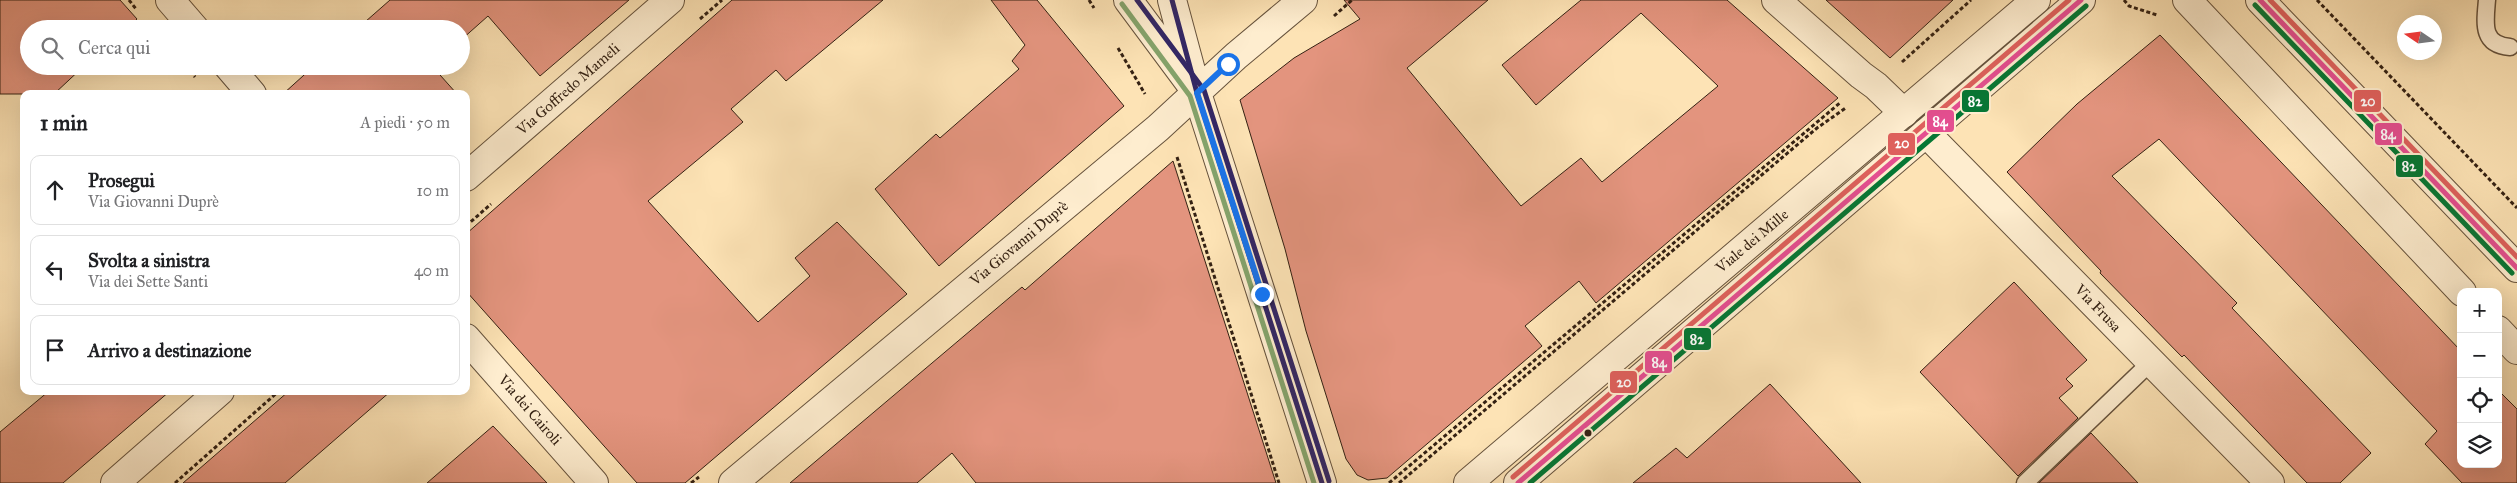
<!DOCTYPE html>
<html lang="it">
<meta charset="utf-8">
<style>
:root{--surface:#fff;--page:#f2f2f2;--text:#202124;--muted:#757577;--line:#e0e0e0}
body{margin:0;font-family:"IM FELL Great Primer",serif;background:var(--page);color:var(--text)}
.controls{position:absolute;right:15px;bottom:15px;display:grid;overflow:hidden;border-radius:10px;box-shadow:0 5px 20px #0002}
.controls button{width:45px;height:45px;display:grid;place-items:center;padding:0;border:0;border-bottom:1px solid var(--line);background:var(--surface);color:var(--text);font:25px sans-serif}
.compass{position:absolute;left:2397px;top:15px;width:45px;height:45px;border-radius:50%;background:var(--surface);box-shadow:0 5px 20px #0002;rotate:283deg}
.stop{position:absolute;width:15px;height:15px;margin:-11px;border:4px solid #1a73e8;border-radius:50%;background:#fff}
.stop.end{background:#1a73e8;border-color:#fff;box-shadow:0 1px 5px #0008}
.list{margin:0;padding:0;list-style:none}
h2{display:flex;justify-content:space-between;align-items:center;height:65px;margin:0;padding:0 20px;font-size:21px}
h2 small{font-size:16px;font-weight:400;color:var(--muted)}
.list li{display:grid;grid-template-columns:32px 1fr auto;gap:15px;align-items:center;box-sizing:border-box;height:70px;margin:0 10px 10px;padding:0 10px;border:1px solid var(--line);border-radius:10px}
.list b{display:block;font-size:19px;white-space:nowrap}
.list p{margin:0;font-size:16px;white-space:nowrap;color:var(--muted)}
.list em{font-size:16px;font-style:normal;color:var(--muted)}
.icon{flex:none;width:28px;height:28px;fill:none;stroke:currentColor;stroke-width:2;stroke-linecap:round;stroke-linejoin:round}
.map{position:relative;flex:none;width:2517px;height:483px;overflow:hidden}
.search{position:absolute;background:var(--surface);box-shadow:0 5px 20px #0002;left:20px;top:20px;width:450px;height:55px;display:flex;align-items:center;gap:12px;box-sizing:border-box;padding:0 18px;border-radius:28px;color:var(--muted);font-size:19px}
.panel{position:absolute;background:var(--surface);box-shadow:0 5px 20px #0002;left:20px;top:90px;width:450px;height:305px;border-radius:10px}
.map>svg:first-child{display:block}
</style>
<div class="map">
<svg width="2517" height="483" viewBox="0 0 2517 483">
<rect width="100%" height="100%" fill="#fde3b5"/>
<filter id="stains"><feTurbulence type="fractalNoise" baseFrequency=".004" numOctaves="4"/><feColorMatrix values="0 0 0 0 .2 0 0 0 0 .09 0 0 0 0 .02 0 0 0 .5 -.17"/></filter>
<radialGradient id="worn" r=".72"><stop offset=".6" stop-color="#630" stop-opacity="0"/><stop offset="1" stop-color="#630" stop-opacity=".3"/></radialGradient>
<path fill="#e3947e" stroke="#342113" d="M0,0H120L137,19L127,29H29V66H84L54,94H0Z
M390,0H629L540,76L488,16L461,40V29H357Z
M732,0H883L786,81L776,70L731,109L743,122L648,201L758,322L810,276L795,258L837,222L907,294L685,483H637L466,291V234Z
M991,0H1037L1124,106L939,266L875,189L936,134L940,138L1019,69L1012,61L1025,45Z
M1344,0H1488L1407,68L1521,206L1581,158L1602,182L1718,86L1641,13L1536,105L1502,65L1581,0H1727L1838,98L1596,303L1579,281L1525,326L1542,346L1387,478L1368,480L1357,475L1346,459L1306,331L1285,249L1240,100L1294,58L1360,19Z
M1826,0H1953L1890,58Z
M2160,35L2461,351V464H2498V390L2517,409V483H2462L2425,444L2437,431L2159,139L2112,176L2237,303L2232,308L2371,453L2340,483H2307L2184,355L2182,357L2100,273L2101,271L2007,172L2077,104Z
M314,66H432L457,94H283Z
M1173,161L1276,483H976L952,453L917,483H790L1022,287L1025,290Z
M2014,282L2087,360L2066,379L2073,386L2059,398L2078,418L2018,476L1920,372Z
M1770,384L1861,483H1633L1676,448L1687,458Z
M49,391H170L63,483H0V432Z
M289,391H391L285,483H183Z
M493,426L547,483H427Z
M2091,433L2138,483H2039Z"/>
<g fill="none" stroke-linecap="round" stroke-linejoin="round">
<defs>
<path id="service" d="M2487,0C2485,23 2481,45 2510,47
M2025,483L2151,362"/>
<path id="minor" d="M170,0L195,29
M1128,0L1189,82
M1172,0L1197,93L1322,483
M1776,0L1861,75L1876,86L1904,113
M2187,0L2462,292
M2260,0L2517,268
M228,66L252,94
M1926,133L2270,483
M466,177L670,0
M2498,330L2517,350
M466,338L594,483
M115,483L220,391
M733,483L1158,128L1236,56L1303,0"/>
<path id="tertiary" d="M1468,483L2036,0
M1518,483L2081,0"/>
</defs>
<use href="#service" stroke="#66523c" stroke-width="19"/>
<use href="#minor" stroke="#66523c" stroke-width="30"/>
<use href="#tertiary" stroke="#66523c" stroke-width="30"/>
<path stroke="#342113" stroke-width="3" stroke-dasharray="4 2.5" stroke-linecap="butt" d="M129,0L136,9
M1089,0L1094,8
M2124,0L2129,6L2157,15
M2317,0L2517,208
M1334,16L1352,0
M700,19L722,0
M1118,48L1145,94
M1902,62L1971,0
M186,66L195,77
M1177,157L1279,483
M466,226L491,204
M175,483L279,391
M691,483L699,477
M1389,483L1841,102
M1399,483L1817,128L1847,107"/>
<use href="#service" stroke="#feedcf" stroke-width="16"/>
<use href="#minor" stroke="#feedcf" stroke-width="28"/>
<use href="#tertiary" stroke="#feedcf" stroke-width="28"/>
<defs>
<path id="bus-1" d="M2260,0L2517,268
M1518,483L2081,0"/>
<path id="bus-2" d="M2255,5L2512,273
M1530,483L2086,6"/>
<path id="bus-3" d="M1172,0L1197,93L1322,483"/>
<path id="bus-4" d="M2270,0L2517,257
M1513,477L2069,0"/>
<path id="bus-5" d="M1122,4L1190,96L1314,483"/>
<path id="bus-6" d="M1137,0L1204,90L1329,481"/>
</defs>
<use href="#bus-1" stroke="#feedcf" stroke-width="9"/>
<use href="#bus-2" stroke="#feedcf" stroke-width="9"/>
<use href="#bus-3" stroke="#feedcf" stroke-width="9"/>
<use href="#bus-4" stroke="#feedcf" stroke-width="9"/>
<use href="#bus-5" stroke="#feedcf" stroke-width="9"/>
<use href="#bus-6" stroke="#feedcf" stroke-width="9"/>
<use href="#bus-1" stroke="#e44e90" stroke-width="5"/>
<use href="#bus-2" stroke="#057734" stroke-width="5"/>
<use href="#bus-3" stroke="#322665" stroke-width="5"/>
<use href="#bus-4" stroke="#de605c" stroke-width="5"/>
<use href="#bus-5" stroke="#84a36b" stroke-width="5"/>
<use href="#bus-6" stroke="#322665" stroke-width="5"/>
</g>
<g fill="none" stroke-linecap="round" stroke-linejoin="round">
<path stroke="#1a73e8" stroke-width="6" d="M1228,64L1197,93L1262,294"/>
</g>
<circle fill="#342113" stroke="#feedcf" stroke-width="2" cx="1588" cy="433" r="4.5"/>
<g text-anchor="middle" stroke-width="4.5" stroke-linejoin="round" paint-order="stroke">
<g font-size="15" fill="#342113" stroke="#feedcf">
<text transform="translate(568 89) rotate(-41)" y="5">Via Goffredo Mameli</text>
<text transform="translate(1752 241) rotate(-40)" y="5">Viale dei Mille</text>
<text transform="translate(1019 243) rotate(-40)" y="5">Via Giovanni Duprè</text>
<text transform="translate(2098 308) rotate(46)" y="5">Via Frusa</text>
<text transform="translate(530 410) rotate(49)" y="5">Via dei Cairoli</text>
</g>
</g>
<g stroke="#feedcf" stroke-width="2">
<rect x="1961" y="89" width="29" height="24" rx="5" fill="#057734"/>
<rect x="2353" y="89" width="29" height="24" rx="5" fill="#de605c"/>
<rect x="1926" y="109" width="29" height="24" rx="5" fill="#e44e90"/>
<rect x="2374" y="122" width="29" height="24" rx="5" fill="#e44e90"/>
<rect x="1887" y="132" width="29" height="24" rx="5" fill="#de605c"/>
<rect x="2395" y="154" width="29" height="24" rx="5" fill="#057734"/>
<rect x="1683" y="327" width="29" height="24" rx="5" fill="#057734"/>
<rect x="1644" y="350" width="29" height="24" rx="5" fill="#e44e90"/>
<rect x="1609" y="370" width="29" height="24" rx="5" fill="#de605c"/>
</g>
<g font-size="14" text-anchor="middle" font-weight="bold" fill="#fff">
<text x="1975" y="106">82</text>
<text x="2368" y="106">20</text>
<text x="1940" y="126">84</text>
<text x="2388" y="139">84</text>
<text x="1902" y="148">20</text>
<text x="2409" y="171">82</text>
<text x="1697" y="344">82</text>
<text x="1659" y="367">84</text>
<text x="1624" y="387">20</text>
</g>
<rect width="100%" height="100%" filter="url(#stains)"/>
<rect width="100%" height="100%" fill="url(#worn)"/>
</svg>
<div class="controls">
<button>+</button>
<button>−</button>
<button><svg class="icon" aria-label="locate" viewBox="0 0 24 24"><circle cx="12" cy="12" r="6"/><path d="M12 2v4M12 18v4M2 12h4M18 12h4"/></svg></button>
<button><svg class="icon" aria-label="layers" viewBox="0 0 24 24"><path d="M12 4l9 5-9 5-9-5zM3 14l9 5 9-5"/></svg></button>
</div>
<svg class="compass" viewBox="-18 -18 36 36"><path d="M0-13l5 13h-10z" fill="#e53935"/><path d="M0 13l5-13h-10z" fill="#757577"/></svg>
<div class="stop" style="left:1228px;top:64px"></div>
<div class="stop end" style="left:1262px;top:294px"></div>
<div class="search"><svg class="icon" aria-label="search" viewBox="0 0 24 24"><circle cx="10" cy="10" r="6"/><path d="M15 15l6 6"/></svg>Cerca qui</div>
<section class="panel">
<h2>1 min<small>A piedi · 50 m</small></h2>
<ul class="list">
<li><svg class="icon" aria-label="ahead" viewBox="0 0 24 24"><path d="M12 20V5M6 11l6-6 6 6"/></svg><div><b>Prosegui</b><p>Via Giovanni Duprè</p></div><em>10 m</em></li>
<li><svg class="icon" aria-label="left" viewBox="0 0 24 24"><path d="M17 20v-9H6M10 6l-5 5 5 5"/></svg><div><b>Svolta a sinistra</b><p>Via dei Sette Santi</p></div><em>40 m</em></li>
<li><svg class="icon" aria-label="arrive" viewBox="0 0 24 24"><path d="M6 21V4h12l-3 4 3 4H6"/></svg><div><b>Arrivo a destinazione</b></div></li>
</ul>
</section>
</div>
